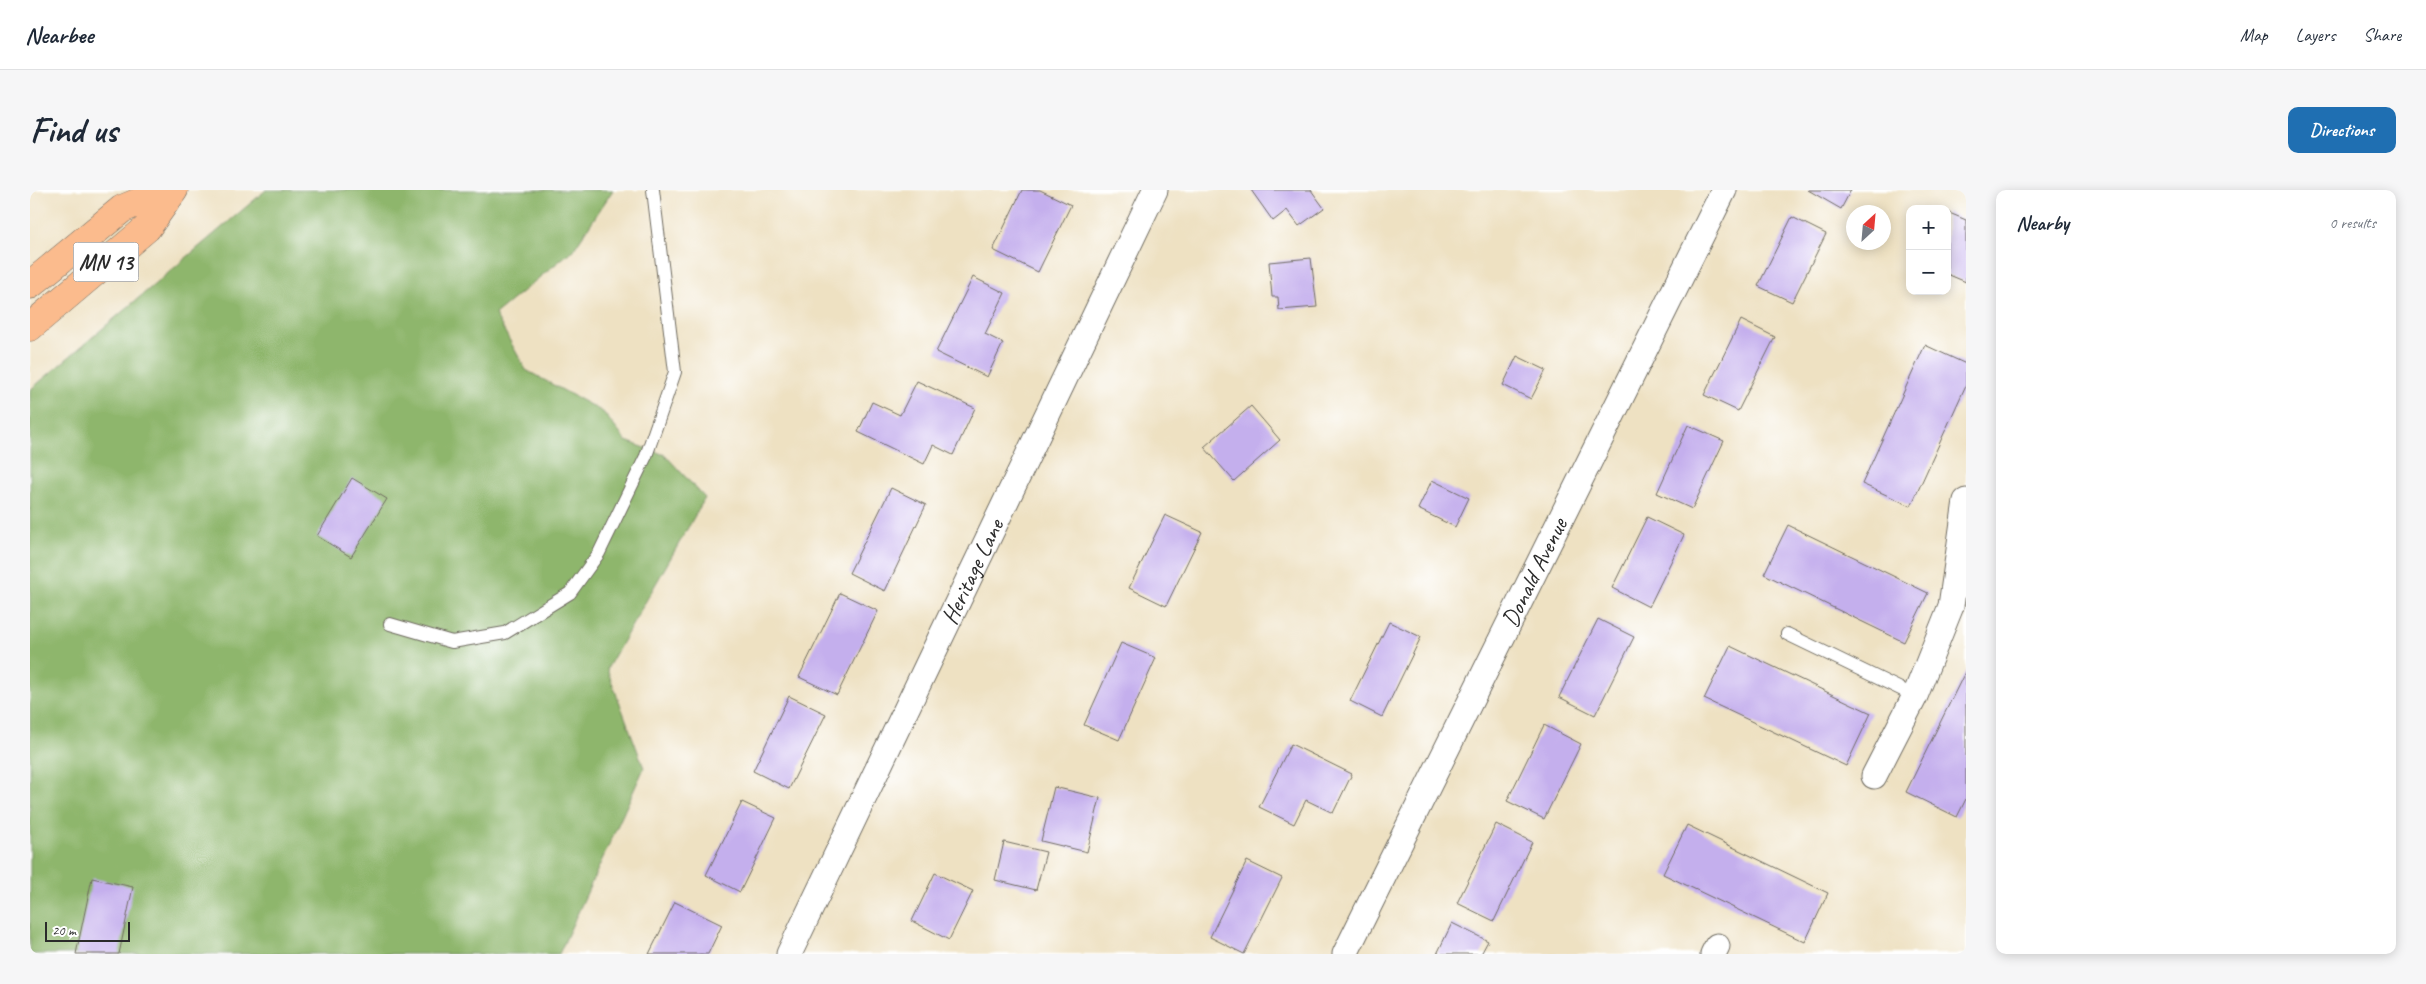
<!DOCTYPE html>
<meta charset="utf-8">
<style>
:root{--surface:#fff;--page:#f6f6f7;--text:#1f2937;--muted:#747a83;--line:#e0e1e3;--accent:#1f6fb2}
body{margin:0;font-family:Caveat,sans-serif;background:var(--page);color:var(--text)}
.controls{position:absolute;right:15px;top:15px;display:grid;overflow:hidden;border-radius:10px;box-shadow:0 2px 12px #0003}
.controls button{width:45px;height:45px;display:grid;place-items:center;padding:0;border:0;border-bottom:1px solid var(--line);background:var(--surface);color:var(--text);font:25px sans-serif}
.compass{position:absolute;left:1816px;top:15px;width:45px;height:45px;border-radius:50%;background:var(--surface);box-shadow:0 2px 12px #0003;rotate:26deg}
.scale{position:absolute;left:15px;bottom:12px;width:85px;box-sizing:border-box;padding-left:5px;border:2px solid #2b2b2b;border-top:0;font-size:14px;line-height:18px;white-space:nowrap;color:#2b2b2b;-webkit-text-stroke:4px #fff;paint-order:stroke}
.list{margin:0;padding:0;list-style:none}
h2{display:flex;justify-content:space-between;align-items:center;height:65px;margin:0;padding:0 20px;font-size:21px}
h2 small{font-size:16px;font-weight:400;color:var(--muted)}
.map{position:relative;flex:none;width:1936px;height:764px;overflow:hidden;border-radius:10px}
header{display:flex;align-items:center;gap:30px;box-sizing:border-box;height:70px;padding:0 25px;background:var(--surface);border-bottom:1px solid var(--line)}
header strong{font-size:24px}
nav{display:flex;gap:28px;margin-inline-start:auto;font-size:18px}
.intro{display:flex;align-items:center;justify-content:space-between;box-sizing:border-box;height:120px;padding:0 30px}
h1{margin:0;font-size:35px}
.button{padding:12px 22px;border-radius:10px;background:var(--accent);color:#fff;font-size:18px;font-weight:700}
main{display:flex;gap:30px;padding:0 30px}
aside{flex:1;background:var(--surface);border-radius:10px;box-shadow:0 2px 12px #0003}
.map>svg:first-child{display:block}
</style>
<header>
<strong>Nearbee</strong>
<nav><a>Map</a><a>Layers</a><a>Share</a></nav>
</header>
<div class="intro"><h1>Find us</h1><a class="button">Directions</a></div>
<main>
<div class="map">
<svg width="1936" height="764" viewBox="0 0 1936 764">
<rect width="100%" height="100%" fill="#fff"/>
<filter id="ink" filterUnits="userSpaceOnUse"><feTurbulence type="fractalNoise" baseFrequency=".02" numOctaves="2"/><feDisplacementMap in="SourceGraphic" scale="10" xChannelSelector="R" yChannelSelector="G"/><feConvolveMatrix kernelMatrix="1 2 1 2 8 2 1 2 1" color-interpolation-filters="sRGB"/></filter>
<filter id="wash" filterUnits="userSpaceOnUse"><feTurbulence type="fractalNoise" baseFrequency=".0096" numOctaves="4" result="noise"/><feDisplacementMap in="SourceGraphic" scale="20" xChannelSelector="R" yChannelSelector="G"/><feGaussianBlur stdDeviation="1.12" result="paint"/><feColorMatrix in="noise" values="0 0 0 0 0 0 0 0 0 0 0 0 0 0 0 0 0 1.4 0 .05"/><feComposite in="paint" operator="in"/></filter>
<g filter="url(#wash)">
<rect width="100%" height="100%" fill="#eee1c2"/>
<path fill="#8eb66c" stroke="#5c704c" d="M236,0H583L544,59L465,124L496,180L573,222L596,251L635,265L675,308L577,479L614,578L529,764H0V200Z"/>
<g id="blocks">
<path fill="#c4afed" d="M992,0H1010L1041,15L1008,82L963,60Z
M1221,0H1281L1294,18L1269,36L1257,20L1243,31Z
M1778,0H1821L1811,19Z
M1917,22L1936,30V92L1917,84Z
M1762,27L1796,44L1762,112L1728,96Z
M1281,68L1287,117L1249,120L1248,107H1242L1239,72Z
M943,87L975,103L955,144L973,153L957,187L906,162Z
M1711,130L1745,147L1708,221L1674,205Z
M1895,155L1936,174V195L1881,316L1832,294Z
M1487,166L1516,180L1501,209L1473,195Z
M887,191L945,218L923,265L903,255L894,274L828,242L842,212L870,225Z
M1221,216L1250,250L1204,291L1174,257Z
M1658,235L1694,251L1662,319L1627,303Z
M322,288L357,309L321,367L287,346Z
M1402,290L1439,308L1425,337L1388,319Z
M861,298L896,315L855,401L819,383Z
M1135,325L1172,342L1136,416L1099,398Z
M1617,327L1654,345L1619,417L1582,398Z
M1758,335L1898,403L1874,452L1734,384Z
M810,403L848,421L807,505L769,487Z
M1568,429L1604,447L1565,525L1529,507Z
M1359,432L1391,447L1352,527L1320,511Z
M1091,453L1126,468L1089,550L1054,535Z
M1700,456L1841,523L1816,576L1674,509Z
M1936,480V609L1927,627L1876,602Z
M759,506L796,524L759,599L723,581Z
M1514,535L1551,554L1514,629L1477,611Z
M1261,554L1322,584L1303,623L1276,610L1264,634L1229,617Z
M1024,597L1070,608L1057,662L1011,651Z
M712,612L746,628L710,702L676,685Z
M1466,634L1502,652L1464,731L1427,713Z
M1657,635L1798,703L1775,752L1633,684Z
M974,652L1016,662L1006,700L965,690Z
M1217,671L1252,688L1214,764L1180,747Z
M905,683L943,701L919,750L882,731Z
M62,688L103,697L89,764H46Z
M645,712L692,735L678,764H619Z
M1422,733L1458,751L1451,764H1407Z"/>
</g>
</g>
<g filter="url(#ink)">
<use href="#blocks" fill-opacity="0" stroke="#6f6b60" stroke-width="1"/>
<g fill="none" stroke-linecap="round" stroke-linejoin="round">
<defs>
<path id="lane" d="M360,434L422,452L475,443L540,403L569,363L616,266L645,182L623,0
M1757,444L1885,506"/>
<g id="street">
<path d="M1844,586L1885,506L1921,416L1936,311"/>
<path id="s1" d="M759,764L1125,0"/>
<path id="s2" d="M1315,764L1694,0"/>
<path d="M1683,764L1687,756"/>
</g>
<path id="highway" d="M0,95L92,19L137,0
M0,137L117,38L144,0"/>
</defs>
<use href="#lane" stroke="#6f6b60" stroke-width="14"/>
<use href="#street" stroke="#6f6b60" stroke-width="27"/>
<use href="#highway" stroke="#6f6b60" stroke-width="29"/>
<use href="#lane" stroke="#fff" stroke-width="12"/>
<use href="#street" stroke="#fff" stroke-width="25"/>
<use href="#highway" stroke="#fbbb8d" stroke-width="28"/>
</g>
</g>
<g text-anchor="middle" stroke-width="4.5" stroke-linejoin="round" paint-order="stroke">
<rect fill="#fff" stroke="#6b6b6b" stroke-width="1" x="43.5" y="52.5" width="65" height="39" rx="4"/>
<g font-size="22" font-weight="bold" fill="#2b2b2b">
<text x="76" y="80">MN 13</text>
</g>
<g font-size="24" fill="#2b2b2b" stroke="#fff">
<text dy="8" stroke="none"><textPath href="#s1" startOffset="424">Heritage Lane</textPath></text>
<text dy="8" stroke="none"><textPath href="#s2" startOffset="426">Donald Avenue</textPath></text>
</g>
</g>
</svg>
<div class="controls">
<button>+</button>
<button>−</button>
</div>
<svg class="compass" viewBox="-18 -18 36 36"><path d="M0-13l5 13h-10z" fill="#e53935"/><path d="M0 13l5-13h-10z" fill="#747a83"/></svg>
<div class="scale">20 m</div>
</div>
<aside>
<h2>Nearby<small>0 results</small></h2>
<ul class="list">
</ul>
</aside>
</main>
